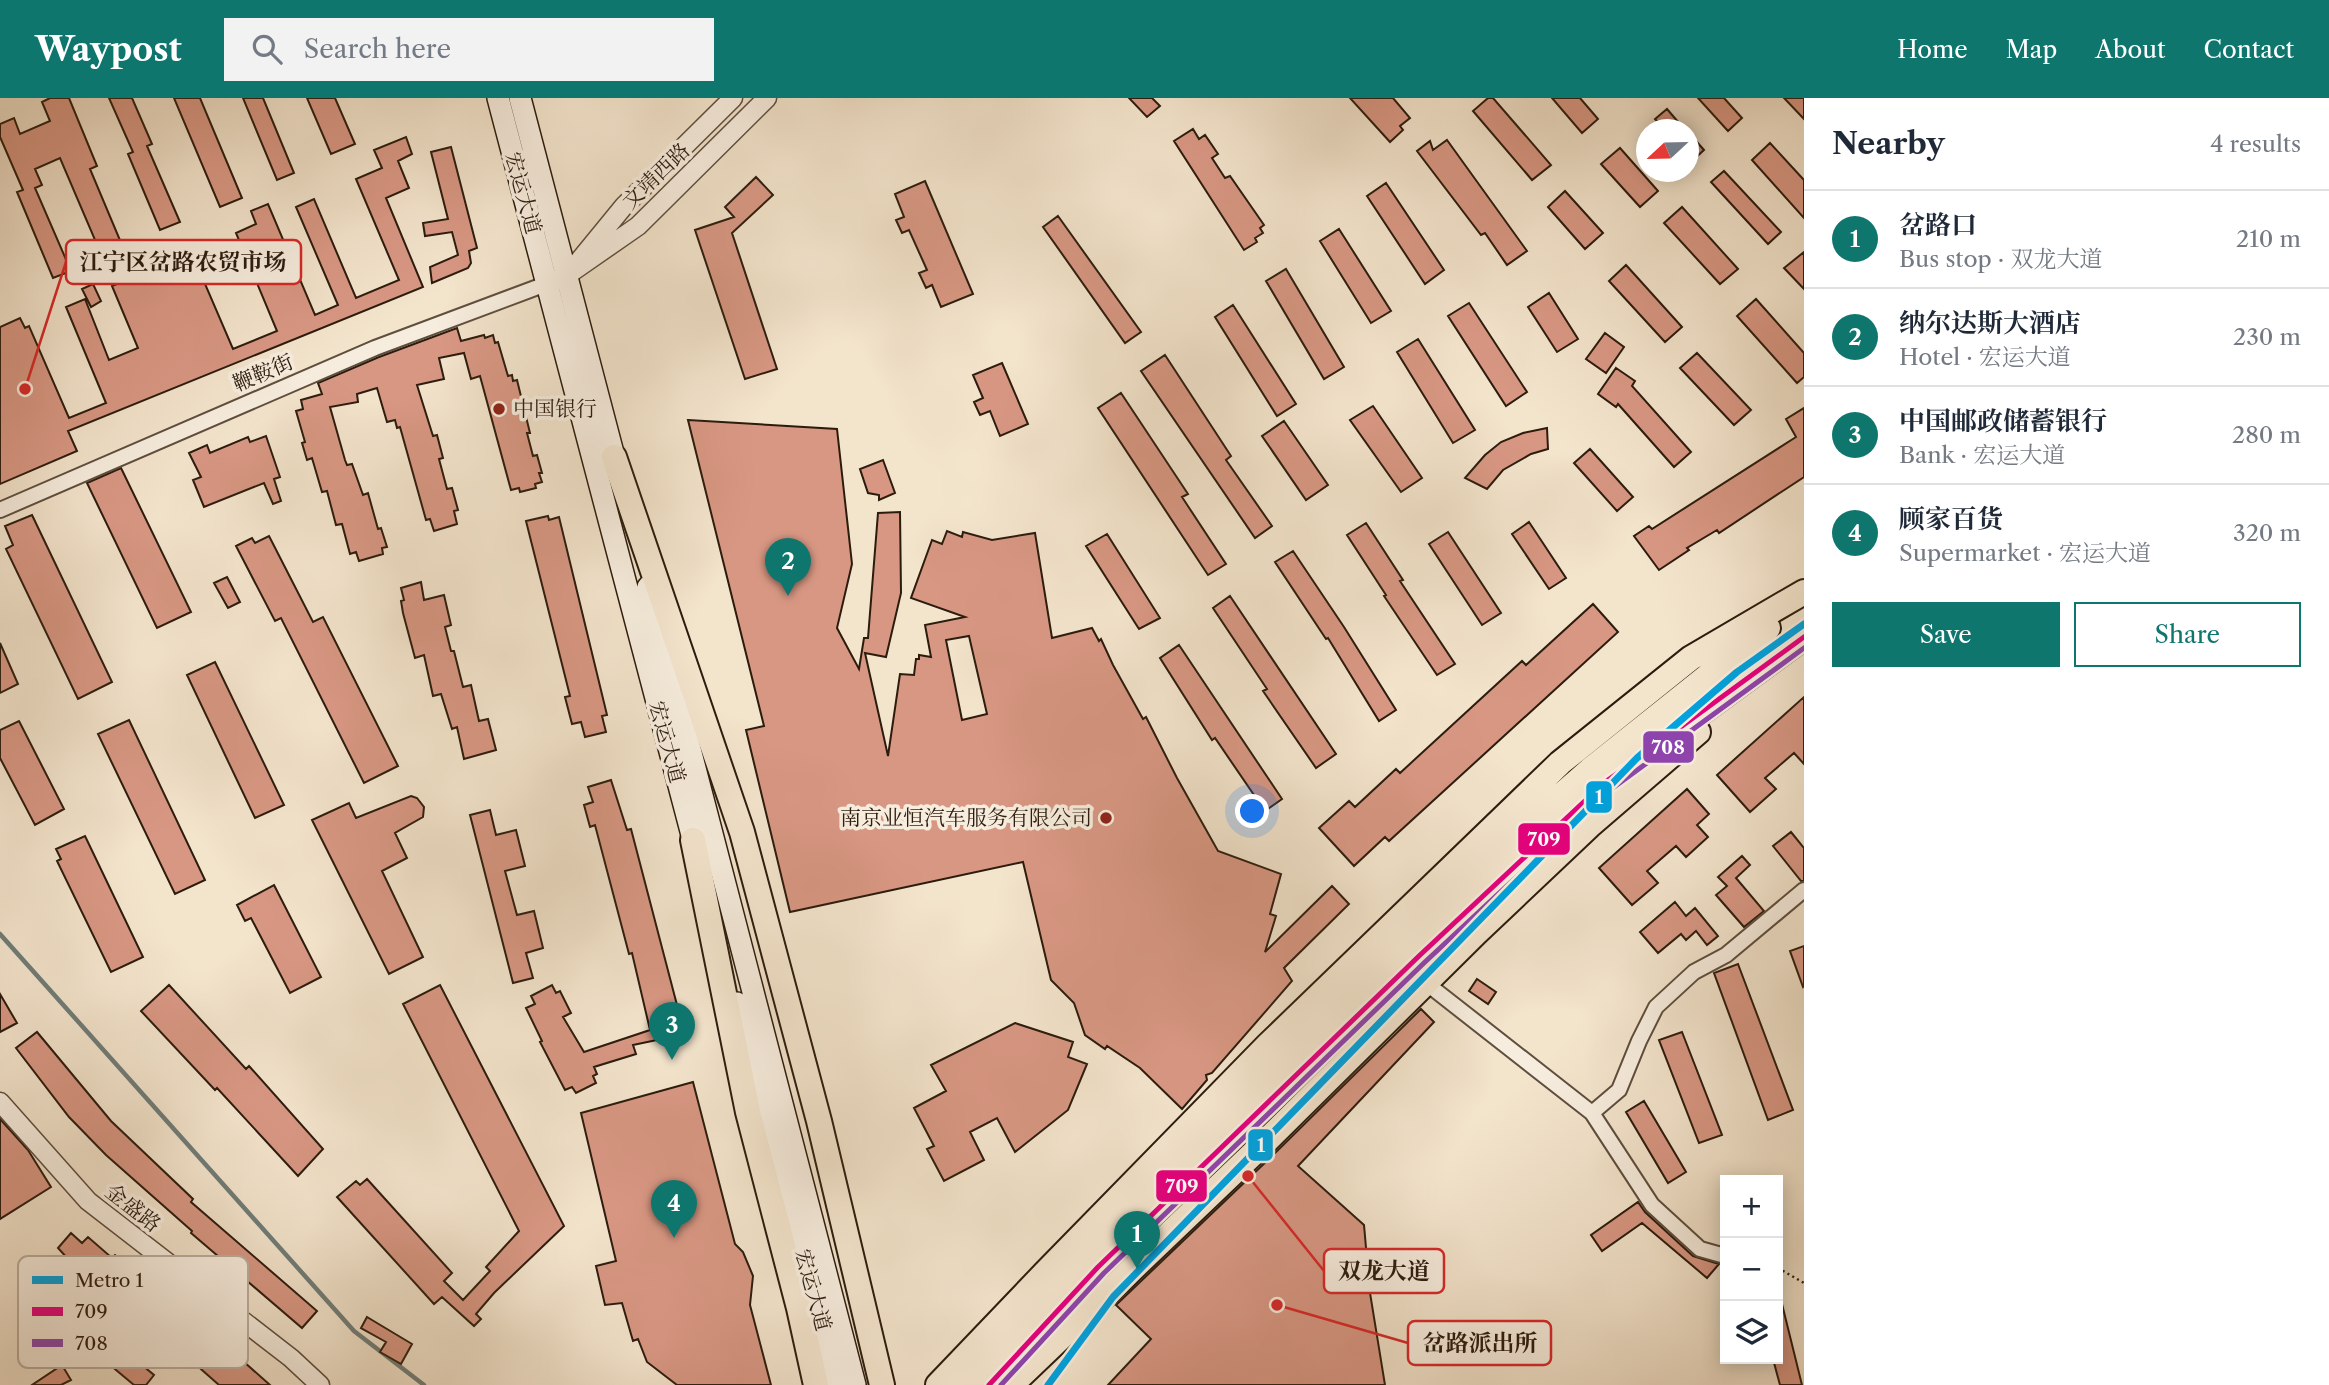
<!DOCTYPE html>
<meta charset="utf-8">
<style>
:root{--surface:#fff;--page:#f2f2f3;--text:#1f2937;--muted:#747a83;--line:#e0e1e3;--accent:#0f766e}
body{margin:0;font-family:"Libre Caslon Text","Noto Serif SC",serif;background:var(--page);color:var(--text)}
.controls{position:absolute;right:21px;bottom:21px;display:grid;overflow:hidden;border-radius:0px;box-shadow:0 4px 18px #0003}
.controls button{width:63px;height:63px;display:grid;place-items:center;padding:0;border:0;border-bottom:2px solid var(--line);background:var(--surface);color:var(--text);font:35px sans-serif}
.compass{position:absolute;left:1636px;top:21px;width:63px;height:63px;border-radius:50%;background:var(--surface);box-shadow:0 4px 18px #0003;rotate:248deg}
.you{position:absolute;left:1253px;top:714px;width:24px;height:24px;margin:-18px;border:5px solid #fff;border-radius:50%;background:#1a73e8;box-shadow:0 0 0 10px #1a73e833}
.badge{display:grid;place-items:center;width:46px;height:46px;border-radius:50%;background:var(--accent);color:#fff;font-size:23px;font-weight:700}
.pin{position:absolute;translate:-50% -58px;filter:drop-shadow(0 2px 4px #0008)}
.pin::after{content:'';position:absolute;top:37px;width:24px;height:21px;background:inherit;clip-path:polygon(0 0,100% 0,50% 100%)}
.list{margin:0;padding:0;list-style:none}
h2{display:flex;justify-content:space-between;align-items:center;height:91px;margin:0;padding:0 28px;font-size:30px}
h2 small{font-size:23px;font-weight:400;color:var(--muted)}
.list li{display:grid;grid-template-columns:46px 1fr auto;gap:21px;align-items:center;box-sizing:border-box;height:98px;padding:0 28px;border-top:2px solid var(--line)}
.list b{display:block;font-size:26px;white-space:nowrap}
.list p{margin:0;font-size:23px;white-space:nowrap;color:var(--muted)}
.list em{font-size:23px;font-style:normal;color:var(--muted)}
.actions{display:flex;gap:14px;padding:21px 28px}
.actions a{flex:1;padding:16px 0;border:2px solid var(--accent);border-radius:0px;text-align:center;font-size:24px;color:var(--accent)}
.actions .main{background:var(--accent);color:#fff}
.icon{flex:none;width:38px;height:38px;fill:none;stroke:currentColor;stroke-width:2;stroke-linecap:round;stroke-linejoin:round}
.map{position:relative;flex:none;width:1804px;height:1287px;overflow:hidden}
header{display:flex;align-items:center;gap:42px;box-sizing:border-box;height:98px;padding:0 35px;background:var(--accent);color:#fff}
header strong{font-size:33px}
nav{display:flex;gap:38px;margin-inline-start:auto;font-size:24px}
.search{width:490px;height:63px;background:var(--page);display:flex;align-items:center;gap:18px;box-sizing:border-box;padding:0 24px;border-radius:0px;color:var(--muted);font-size:26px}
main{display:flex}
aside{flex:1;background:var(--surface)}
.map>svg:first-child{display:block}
</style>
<header>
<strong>Waypost</strong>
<div class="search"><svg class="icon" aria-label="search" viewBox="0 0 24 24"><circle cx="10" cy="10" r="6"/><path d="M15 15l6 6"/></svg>Search here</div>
<nav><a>Home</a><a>Map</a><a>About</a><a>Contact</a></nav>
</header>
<main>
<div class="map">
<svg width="1804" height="1287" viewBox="0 0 1804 1287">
<rect width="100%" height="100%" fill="#f3e4cc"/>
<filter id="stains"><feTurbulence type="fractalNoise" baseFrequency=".00286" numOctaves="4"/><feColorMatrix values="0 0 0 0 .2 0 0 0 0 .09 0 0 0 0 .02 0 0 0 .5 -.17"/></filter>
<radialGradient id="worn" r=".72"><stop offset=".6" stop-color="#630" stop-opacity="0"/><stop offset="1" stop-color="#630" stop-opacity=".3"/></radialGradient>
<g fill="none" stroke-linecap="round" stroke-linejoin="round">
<path stroke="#707d78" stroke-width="4.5" d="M0,836L354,1233L424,1287"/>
</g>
<path fill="#d89783" stroke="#2c1c0e" stroke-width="2" fill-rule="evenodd" d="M50,0H69L97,68L90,71L122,147L101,156L60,60L35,71L42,87L35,90L71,173L53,180L17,94L23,92L0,39V26L14,20L20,36L50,23L42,4Z
M109,0H132L152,46L147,48L180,124L160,132L128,56L133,54Z
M174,0H200L242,100L220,109Z
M243,0H263L294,75L277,82Z
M307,0H335L355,46L331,56Z
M1129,0H1152L1160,8L1147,19Z
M1350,0H1393L1410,20L1400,28L1403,32L1390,44Z
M1488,0H1493L1551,67L1532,82L1473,13Z
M1552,0H1580L1598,21L1582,35Z
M1698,0H1724L1742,20L1728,33Z
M1784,0H1804V21Z
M1667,11L1685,32H1665L1655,21Z
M1193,31L1199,41L1205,37L1218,56L1212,60L1225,80L1230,78L1264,127L1260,130L1263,135L1255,140L1257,144L1244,152L1174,43Z
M1689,35L1704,52L1689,66Z
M406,39L412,56L398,63L409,90L386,100L423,189L68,333L77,353L0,386V229L20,220L25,230L29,228L69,320L106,305L66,209L85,201L109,262L138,250L112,188L137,178L129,158L148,150L154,166L190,151L233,251L277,233L236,135L256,126L251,113L268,106L315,217L338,207L296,109L314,101L356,200L399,182L356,81L382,70L374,52Z
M1447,42L1527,153L1507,167L1485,135L1481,137L1417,53L1430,43L1433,52Z
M1770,45L1804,82V120L1752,62Z
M451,49L477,150L469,153L471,165L468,170L432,185L430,169L458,157L452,134L425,138L423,125L448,121L431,54Z
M1620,50L1658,93L1640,109L1601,66Z
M1724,73L1781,134L1768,146L1711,84Z
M756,79L773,97L732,135L777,271L745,281L695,132L734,119L725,109Z
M925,83L973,196L941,209L932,187L926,190L919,175L927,172L909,132L902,135L896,122L904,119L895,96Z
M1386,85L1444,172L1425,186L1367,98Z
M1565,93L1603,135L1585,151L1548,109Z
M1682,109L1738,171L1720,186L1664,125Z
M1058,118L1141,234L1125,245L1043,129Z
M1339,131L1391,213L1371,225L1320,143Z
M1804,154V191L1784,170Z
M1626,167L1682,229L1665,244L1609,183Z
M1286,171L1344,269L1324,281L1266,183Z
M93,186L101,203L91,209L82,191Z
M1549,195L1578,241L1557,254L1528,209Z
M1756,201L1804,255V279L1797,285L1737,218Z
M1469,205L1527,294L1506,308L1448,218Z
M1233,207L1296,306L1277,318L1215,219Z
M457,230L461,243L484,237L485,240L493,237L495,245L498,244L508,278L512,277L513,283L517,282L530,335H527L533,358L537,357L542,375H539L542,384L535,386L536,390L520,394L519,390L511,392L480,278L471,281L464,255L439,260L444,281L417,287L433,338L437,337L443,360L439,361L447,391L452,390L458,412L454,413L457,426L434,433L430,421L426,422L400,329L397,330L395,322L387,324L377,290L357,296L358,304L330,309L345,362L347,367L352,366L363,397L368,395L378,431L381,430L387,449L382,450L383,456L359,463L356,454L350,456L342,426L336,427L327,393L322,394L312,360L307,362L302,345L305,344L296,313L303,311L301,302L322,296L318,285L379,259Z
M1605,235L1624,249L1606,275L1586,261Z
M1418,241L1475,332L1453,345L1397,254Z
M1697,255L1751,312L1734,327L1680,270Z
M1165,257L1231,358L1226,362L1272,428L1255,440L1141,273Z
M1002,265L1028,326L1000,338L990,313L980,317L974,304L983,300L973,277Z
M1616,270L1635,283L1632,288L1691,354L1674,369L1618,306L1616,309L1598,296Z
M1121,295L1188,396L1182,399L1226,466L1208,477L1098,310Z
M1373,308L1422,380L1401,394L1350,322Z
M1804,310V379L1719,435L1717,432L1687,450L1689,452L1659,472L1634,438L1649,428L1652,431L1796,339L1786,321Z
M688,322L837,331L852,466L837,530L859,571L864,540H868L878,415L900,414L901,495L886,559L865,555L888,658L900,576L914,577L916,561H919V557L931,559L925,527L965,519L911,500L932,442L942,446L947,433L962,439L963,434L992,442L1035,435L1052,540L1092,530L1099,543L1101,541L1113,567L1143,621L1146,619L1177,680L1218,753L1281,776L1270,816L1276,818L1265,854L1332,788L1349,806L1284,870L1292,883L1212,975L1206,977L1207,982L1182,1011L1140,970L1107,948L1105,951L1085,937L1074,905L1051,882L1023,764L790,814L746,632L764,628ZM969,538L987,616L962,622L946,542Z
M1284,323L1328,387L1306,402L1262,338Z
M1547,330L1548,351L1531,356L1503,372L1487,391L1465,380L1485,357L1501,344L1523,335Z
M266,338L280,379L274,381L281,403L273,406L264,385L204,409L193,382L201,379L189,355L207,347L210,355L248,339L250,344Z
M1590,351L1633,399L1617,413L1574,365Z
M883,362L895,395L879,402V397L868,395L860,371Z
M121,370L191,514L157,530L87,385Z
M32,417L112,584L78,601L6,451L13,447L5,428Z
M548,418L549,422L559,419L607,617L602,618L606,634L585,639L581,624L572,626L565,599L570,598L526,423Z
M1529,424L1566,480L1549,491L1512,436Z
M1366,425L1403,482L1400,483L1455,566L1437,577L1384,498L1386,497L1347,437Z
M1448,434L1501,515L1482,527L1429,446Z
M1107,436L1160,520L1139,531L1086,448Z
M269,438L313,524L323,519L398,668L364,685L281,520L275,523L236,448L252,440L255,445Z
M1293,453L1344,529L1396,612L1379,623L1328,540L1326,541L1275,464Z
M227,479L240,504L228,510L214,485Z
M421,484L424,502L444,497L451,527L445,529L451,553H454L463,589L471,587L479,623L488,621L496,652L464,661L457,629L452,631L441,596L433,598L424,557L415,560L403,515L401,503L404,502L401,490Z
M1230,498L1336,656L1316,670L1263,593L1267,591L1213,510Z
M1593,506L1618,534L1389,743L1385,739L1354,768L1319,730L1349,703L1355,709L1396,671L1400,675L1522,563L1526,567Z
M0,545L18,586L0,595Z
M1179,547L1282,701L1265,713L1215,640L1212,642L1160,560Z
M215,564L284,707L255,720L187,577Z
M1804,599V666L1794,655L1765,680L1776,691L1750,714L1717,677Z
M129,622L205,782L175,796L98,636Z
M19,623L64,711L35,727L0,660V632Z
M611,682L627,732L631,731L683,930L675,932L676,938L633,947L636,956L594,969L597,976L593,978L596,985L576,995L572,989L565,992L540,944L542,943L526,910L535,906L531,898L552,887L556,895L560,893L571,915L563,919L584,954L650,932L632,855L629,856L595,727L590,729L584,707L593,704L588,689Z
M1687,691L1709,716L1697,727L1708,739L1686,759L1676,748L1647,773L1658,785L1632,807L1599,770Z
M411,698L417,700L424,709L423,719L395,735L407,760L382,773L423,859L389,876L312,722L349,705L356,720Z
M490,712L496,737L516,732L525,768L505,773L517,817L534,813L543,850L526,855L533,880L513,885L470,717Z
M1791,734L1804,750V783H1801L1773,748Z
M85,738L143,859L111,874L57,763L61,761L56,751Z
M1742,758L1750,767L1736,780L1764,813L1744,829L1716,797L1727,788L1718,779Z
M274,787L321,879L290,895L251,820L245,823L237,807Z
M1675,804L1686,818L1695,810L1718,838L1707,847L1696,833L1686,842L1681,836L1658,855L1640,834Z
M1804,848V888L1803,889L1790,853Z
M1738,866L1793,1012L1768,1022L1714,875Z
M1477,881L1496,894L1488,906L1469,893Z
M169,887L246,971L249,968L323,1051L298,1078L217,990L215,992L141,913Z
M440,887L564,1128L494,1195L476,1216L481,1221L474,1228L442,1199L434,1206L337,1099L356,1083L360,1087L367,1081L452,1175L444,1183L463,1202L490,1173L486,1169L519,1133L403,906Z
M0,896L17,925L0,934Z
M1421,911L1434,924L1298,1068L1364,1127L1370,1195L1385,1287H1108L1151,1241L1116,1207L1272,1058Z
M1015,925L1073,944L1068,959L1087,966L1068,1012L1015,1054L997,1020L970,1034L984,1062L944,1083L927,1051L934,1048L914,1010L946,993L931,967Z
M37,934L111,1023L193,1101L191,1104L317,1213L302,1230L191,1135L192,1133L106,1057L69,1019L16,950Z
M1682,934L1722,1037L1699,1045L1659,942Z
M693,984L735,1146L743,1154L753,1178L750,1207L771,1287H677L647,1264L638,1241L633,1243L622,1205L605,1207L596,1168L616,1163L581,1015Z
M1644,1003L1686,1074L1668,1085L1626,1014Z
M0,1021L28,1052L51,1089L0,1121Z
M1214,1056L1223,1064L1209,1077L1201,1069Z
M1638,1104L1645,1114L1693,1158L1719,1166L1707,1180L1642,1125L1602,1153L1591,1137Z
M71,1135L82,1145L88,1139L112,1160L115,1157L195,1227L198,1223L270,1287H219L160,1235L157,1239L68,1161L58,1150Z
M1112,1159L1118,1164L1095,1186L1089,1181Z
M1782,1206L1802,1287H1780L1773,1261H1778V1207Z
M367,1219L412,1246L401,1266L380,1254L386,1244L361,1230Z
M91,1225L154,1277L146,1287H134L98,1257L90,1266L72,1250Z
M62,1267L71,1282L61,1287H32Z"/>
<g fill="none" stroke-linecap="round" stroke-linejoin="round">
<defs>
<path id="minor" d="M0,412L375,250L546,186
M1426,885L1592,1015L1652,1107L1700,1151L1725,1158
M1592,1015L1619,992L1639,943L1656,909L1694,874L1726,857L1804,792"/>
<path id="tertiary" d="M579,163L624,108L733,0
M556,182L566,178L638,128L767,0
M0,1004L88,1103L291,1260L320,1287"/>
<path id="secondary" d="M498,0L697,756
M520,0L618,374
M648,489L855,1287
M737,905L838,1287"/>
<path id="trunk" d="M614,359L742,734L819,1023L882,1287
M693,742L748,1014L799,1210L816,1287
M1254,1018L1419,858L1604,685L1804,539
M938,1287L1045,1175L1268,947L1560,665L1691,560L1804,494
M963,1287L1407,841L1494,756L1590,672L1768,530
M989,1287L1038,1234
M1011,1287L1262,1047L1477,834L1589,728L1698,634"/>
</defs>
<use href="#minor" stroke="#5e4e3e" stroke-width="18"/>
<use href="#tertiary" stroke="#5e4e3e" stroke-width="21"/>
<use href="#secondary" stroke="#2c1c0e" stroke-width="24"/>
<use href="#trunk" stroke="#2c1c0e" stroke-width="28"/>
<path stroke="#2c1c0e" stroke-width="2.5" stroke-dasharray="2 3.5" stroke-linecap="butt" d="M1778,1170L1804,1185"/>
<use href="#minor" stroke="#f7edde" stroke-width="14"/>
<use href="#tertiary" stroke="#f7edde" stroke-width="18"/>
<use href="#secondary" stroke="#f7edde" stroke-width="21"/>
<use href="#trunk" stroke="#f3e4cc" stroke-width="24"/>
<defs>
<path id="bus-1" d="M989,1287L1098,1169L1419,858L1604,685L1804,539"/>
<path id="bus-2" d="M1001,1287L1104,1175L1425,864L1610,692L1804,550"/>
</defs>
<use href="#bus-1" stroke="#f7edde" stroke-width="10"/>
<use href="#bus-2" stroke="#f7edde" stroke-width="10"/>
<use href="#bus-1" stroke="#e5007d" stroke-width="5"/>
<use href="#bus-2" stroke="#8e44ad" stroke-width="5"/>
<defs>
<path id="metro-1" d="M1048,1287L1113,1199L1637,660L1737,574L1804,526"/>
</defs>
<use href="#metro-1" stroke="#f7edde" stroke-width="12"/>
<use href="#metro-1" stroke="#00a2df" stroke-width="7"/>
</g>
<g fill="#8f2418" stroke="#f7edde" stroke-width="2.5">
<circle cx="499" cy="311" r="7"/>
<circle cx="1106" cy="720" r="7"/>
</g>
<g text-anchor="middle" stroke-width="7" stroke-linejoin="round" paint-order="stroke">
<g font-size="21" fill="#2c1c0e" stroke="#f7edde">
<text transform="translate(656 78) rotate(-44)" y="7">文靖西路</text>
<text transform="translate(523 95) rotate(75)" y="7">宏运大道</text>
<text transform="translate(263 275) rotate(-23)" y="7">鞭鞍街</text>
<text transform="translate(667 644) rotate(75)" y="7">宏运大道</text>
<text transform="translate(133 1110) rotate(38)" y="7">金盛路</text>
<text transform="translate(813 1192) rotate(75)" y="7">宏运大道</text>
</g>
<g font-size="21" fill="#2c1c0e" stroke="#f7edde" text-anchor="start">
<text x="513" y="318">中国银行</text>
<text x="1092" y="727" text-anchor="end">南京业恒汽车服务有限公司</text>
</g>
</g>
<rect x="18" y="1158" width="230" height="112" rx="10" fill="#f7edde" stroke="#baaea0" stroke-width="2"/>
<rect x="32" y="1178" width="31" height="8" fill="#00a2df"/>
<rect x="32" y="1209" width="31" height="9" fill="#e5007d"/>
<rect x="32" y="1241" width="31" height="8" fill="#8e44ad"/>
<g font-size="19" fill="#2c1c0e">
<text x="75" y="1189">Metro 1</text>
<text x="75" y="1220">709</text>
<text x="75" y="1252">708</text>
</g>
<path fill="none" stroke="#d62828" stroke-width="2.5" d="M25 291L66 164M1248 1078L1324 1173M1277 1207L1408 1245"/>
<g fill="#d62828" stroke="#f7edde" stroke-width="2.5">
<circle cx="25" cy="291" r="7"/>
<circle cx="1248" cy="1078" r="7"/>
<circle cx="1277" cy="1207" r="7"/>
</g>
<g fill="#f7edde" stroke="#d62828" stroke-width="2.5">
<rect x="66" y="142" width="235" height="44" rx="7"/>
<rect x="1324" y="1151" width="120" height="44" rx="7"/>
<rect x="1408" y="1223" width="143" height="44" rx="7"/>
</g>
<g font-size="23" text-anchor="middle" font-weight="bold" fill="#2c1c0e">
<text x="183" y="172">江宁区岔路农贸市场</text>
<text x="1384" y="1181">双龙大道</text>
<text x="1480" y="1253">岔路派出所</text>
</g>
<g stroke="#f7edde" stroke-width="2.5">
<rect x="1642" y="632" width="53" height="34" rx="7" fill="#8e44ad"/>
<rect x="1585" y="682" width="28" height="34" rx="7" fill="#00a2df"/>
<rect x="1517" y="724" width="54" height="34" rx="7" fill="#e5007d"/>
<rect x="1247" y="1030" width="27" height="34" rx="7" fill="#00a2df"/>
<rect x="1155" y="1071" width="53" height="34" rx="7" fill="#e5007d"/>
</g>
<g font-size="19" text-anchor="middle" font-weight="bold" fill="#fff">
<text x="1668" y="656">708</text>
<text x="1599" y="706">1</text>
<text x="1544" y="748">709</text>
<text x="1261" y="1054">1</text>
<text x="1182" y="1095">709</text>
</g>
<rect width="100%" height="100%" filter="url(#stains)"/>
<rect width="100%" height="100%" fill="url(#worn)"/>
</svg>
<div class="controls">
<button>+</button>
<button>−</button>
<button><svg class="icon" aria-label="layers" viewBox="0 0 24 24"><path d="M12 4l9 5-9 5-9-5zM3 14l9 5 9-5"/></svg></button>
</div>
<svg class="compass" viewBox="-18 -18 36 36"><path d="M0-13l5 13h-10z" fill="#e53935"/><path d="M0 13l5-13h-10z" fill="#747a83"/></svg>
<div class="you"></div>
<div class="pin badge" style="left:1137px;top:1171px">1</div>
<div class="pin badge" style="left:788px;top:498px">2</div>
<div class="pin badge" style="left:672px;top:962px">3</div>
<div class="pin badge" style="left:674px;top:1140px">4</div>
</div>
<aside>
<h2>Nearby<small>4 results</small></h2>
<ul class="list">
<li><span class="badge">1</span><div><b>岔路口</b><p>Bus stop · 双龙大道</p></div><em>210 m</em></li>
<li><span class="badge">2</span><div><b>纳尔达斯大酒店</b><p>Hotel · 宏运大道</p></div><em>230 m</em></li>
<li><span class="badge">3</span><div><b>中国邮政储蓄银行</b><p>Bank · 宏运大道</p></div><em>280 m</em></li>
<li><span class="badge">4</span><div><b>顾家百货</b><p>Supermarket · 宏运大道</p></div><em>320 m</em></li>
</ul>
<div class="actions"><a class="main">Save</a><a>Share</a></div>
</aside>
</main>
